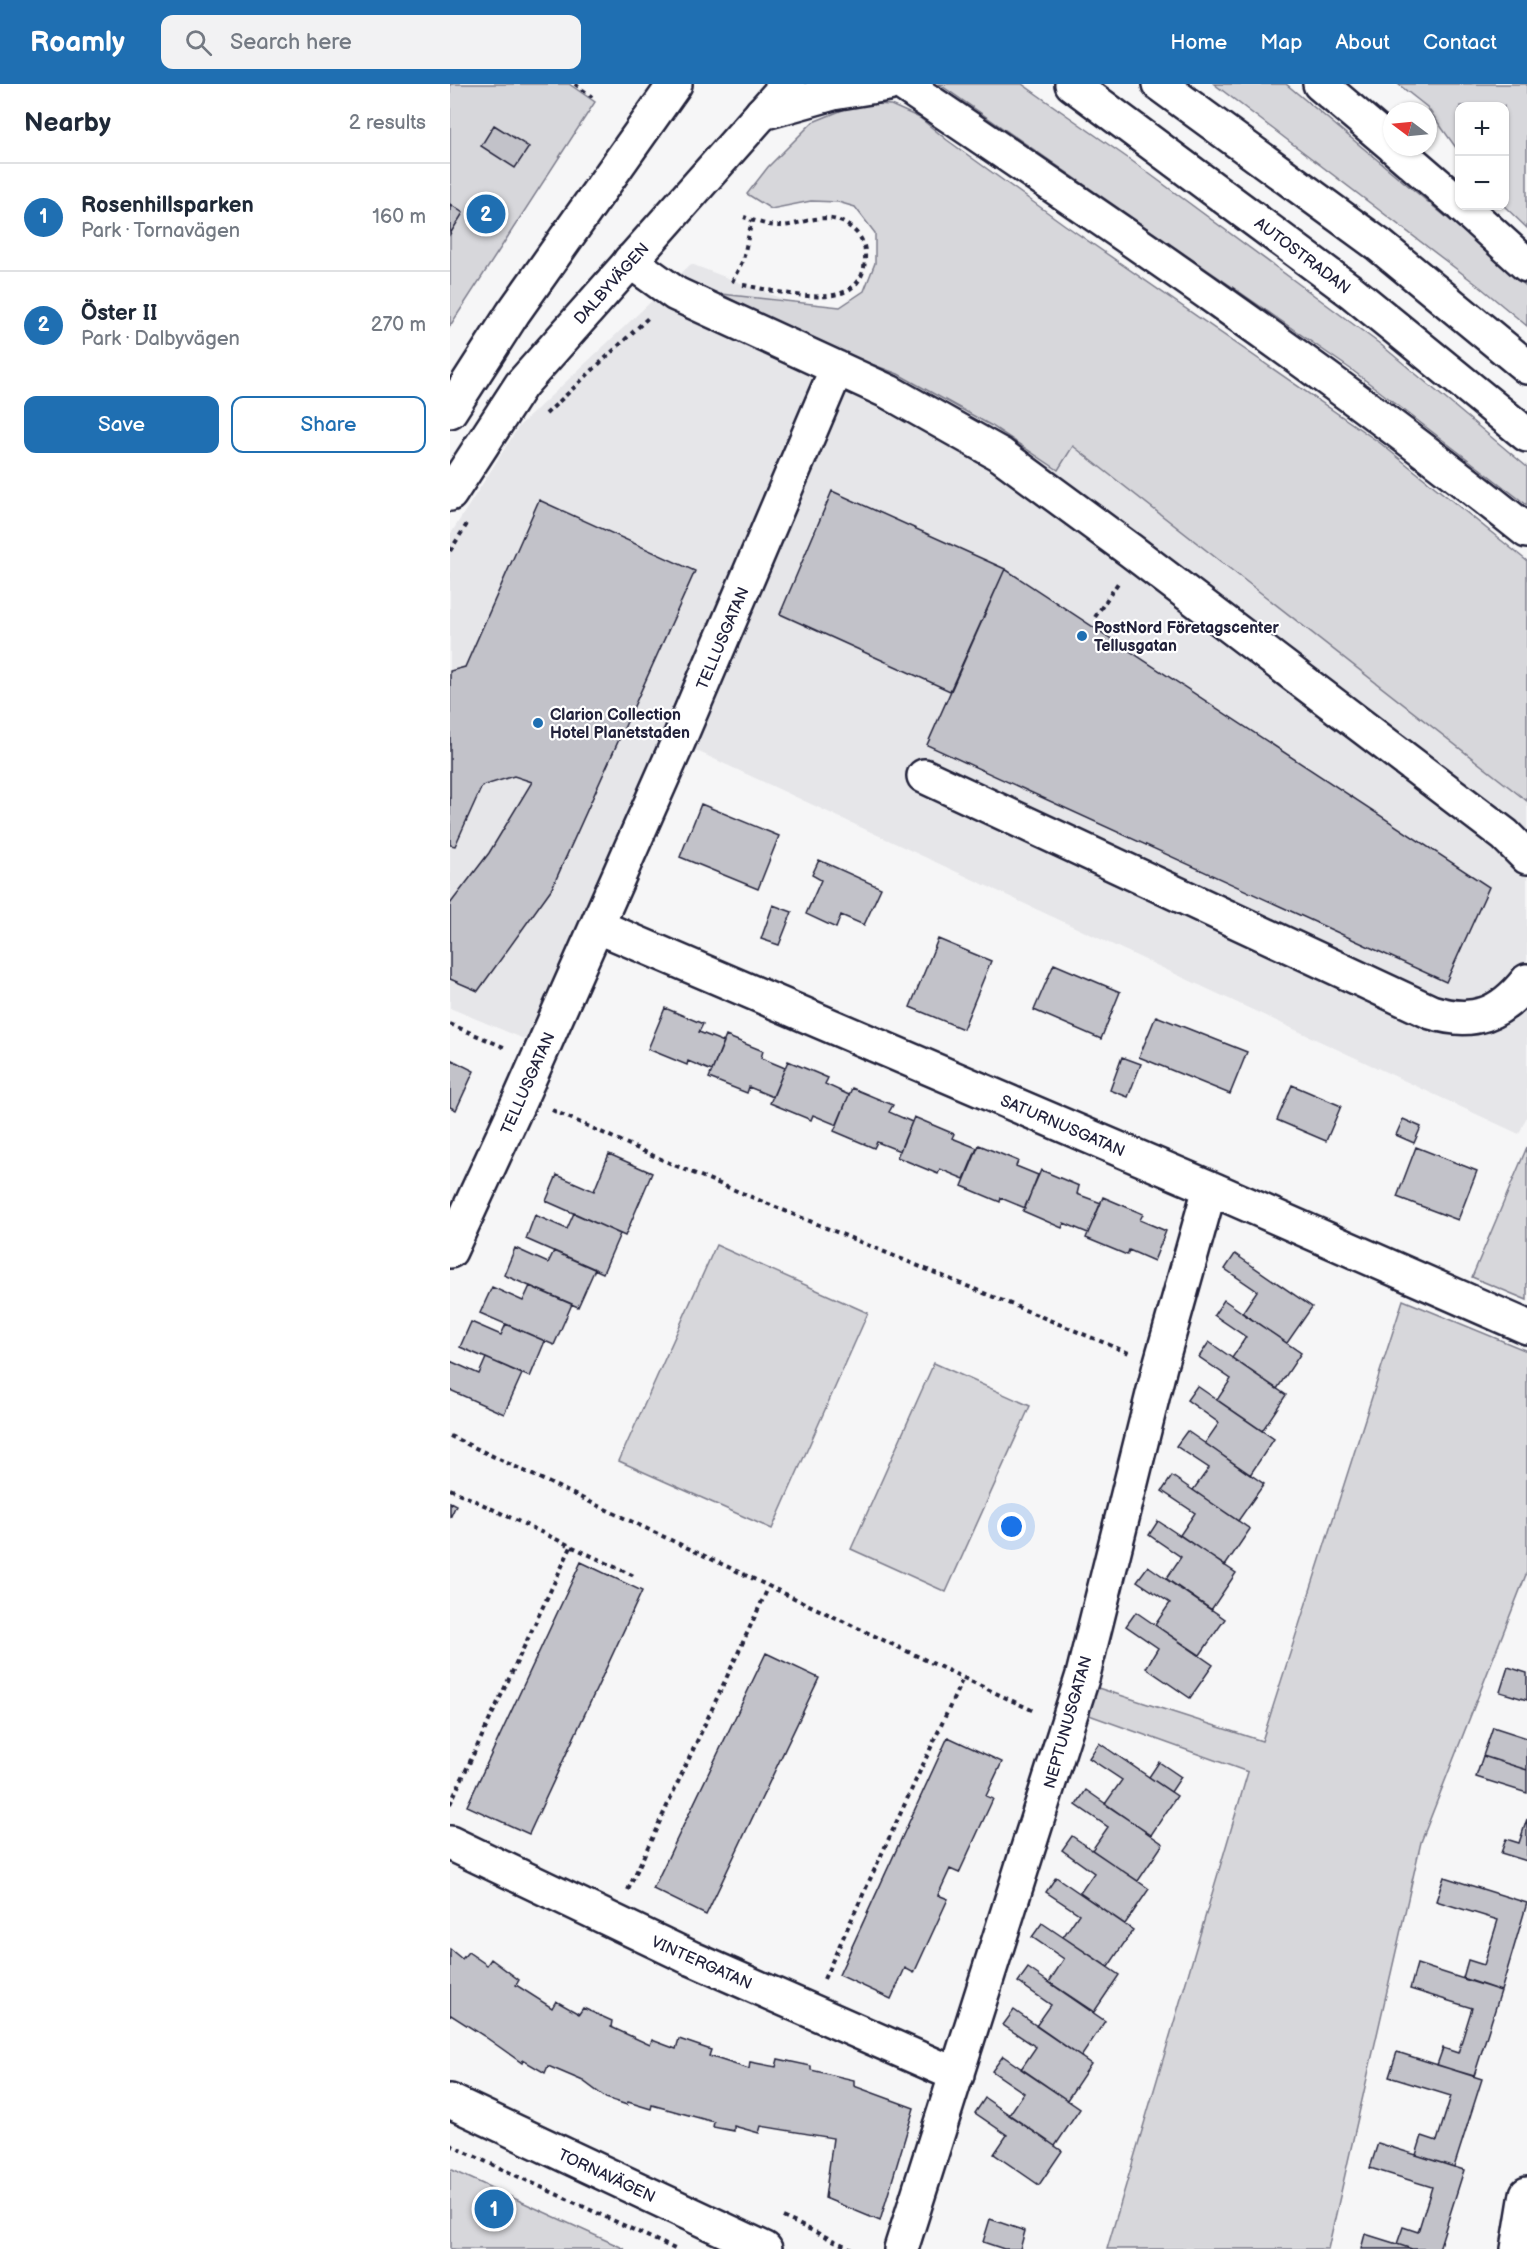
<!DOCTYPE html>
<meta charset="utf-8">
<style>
:root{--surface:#fff;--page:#f2f2f3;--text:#1f2937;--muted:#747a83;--line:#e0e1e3;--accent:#1f6fb2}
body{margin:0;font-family:"Balsamiq Sans",sans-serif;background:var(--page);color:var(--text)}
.controls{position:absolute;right:18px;top:18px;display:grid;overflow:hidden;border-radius:12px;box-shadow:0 2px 4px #0004}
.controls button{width:54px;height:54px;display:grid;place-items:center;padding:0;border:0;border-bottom:2px solid var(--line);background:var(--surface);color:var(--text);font:30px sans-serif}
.compass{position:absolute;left:933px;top:18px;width:54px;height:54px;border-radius:50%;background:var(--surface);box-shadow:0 2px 4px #0004;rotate:286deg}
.you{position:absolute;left:562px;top:1443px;width:21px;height:21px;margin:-15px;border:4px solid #fff;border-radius:50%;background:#1a73e8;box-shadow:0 0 0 9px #1a73e833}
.badge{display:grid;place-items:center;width:39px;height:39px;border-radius:50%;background:var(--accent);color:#fff;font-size:20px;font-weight:700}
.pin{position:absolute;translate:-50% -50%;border:3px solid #fff;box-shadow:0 2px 6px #0006}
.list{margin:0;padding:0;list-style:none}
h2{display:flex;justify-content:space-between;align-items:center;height:78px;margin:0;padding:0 24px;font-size:26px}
h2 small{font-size:20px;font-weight:400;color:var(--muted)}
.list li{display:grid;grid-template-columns:39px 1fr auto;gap:18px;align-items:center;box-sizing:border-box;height:108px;padding:0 24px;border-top:2px solid var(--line)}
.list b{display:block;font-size:22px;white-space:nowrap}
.list p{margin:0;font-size:20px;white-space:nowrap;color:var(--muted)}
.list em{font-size:20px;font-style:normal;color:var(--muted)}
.actions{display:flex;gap:12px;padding:18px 24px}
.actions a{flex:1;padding:14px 0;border:2px solid var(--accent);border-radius:12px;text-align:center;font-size:21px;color:var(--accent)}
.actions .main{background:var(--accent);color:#fff}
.icon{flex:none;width:33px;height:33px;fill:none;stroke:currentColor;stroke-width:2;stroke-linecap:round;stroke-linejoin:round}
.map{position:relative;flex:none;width:1077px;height:2165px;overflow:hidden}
header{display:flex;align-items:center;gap:36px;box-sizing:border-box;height:84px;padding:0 30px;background:var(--accent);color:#fff}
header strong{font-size:28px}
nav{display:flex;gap:33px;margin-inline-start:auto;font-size:21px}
.search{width:420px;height:54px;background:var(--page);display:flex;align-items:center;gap:15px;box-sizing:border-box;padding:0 21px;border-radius:12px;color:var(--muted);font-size:22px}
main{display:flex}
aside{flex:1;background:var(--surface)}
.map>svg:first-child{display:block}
</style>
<header>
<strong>Roamly</strong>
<div class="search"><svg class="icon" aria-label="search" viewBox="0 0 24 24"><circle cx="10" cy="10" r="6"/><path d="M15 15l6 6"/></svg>Search here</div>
<nav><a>Home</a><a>Map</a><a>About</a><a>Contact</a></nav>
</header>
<main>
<aside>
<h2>Nearby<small>2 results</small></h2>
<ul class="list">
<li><span class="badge">1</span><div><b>Rosenhillsparken</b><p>Park · Tornavägen</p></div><em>160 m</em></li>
<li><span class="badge">2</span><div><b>Öster II</b><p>Park · Dalbyvägen</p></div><em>270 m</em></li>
</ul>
<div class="actions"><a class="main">Save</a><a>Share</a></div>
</aside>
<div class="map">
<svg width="1077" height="2165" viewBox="0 0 1077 2165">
<rect width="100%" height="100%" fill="#f6f6f7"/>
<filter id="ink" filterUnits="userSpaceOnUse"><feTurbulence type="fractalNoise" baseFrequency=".0167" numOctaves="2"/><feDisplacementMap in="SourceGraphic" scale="12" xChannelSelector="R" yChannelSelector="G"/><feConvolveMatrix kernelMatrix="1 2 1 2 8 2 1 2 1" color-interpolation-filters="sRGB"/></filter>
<g filter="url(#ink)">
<path fill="#e6e6e9" d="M241,180L526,289L1077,701V1032L1069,1050L219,654L86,960L0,924V451L69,342Z"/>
<path fill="#d7d7db" stroke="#7c7c8b" stroke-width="1.5" d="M0,0H119L145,18L0,242Z
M489,0H572L682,77L930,260L1077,383V421L902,286Z
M764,0H836L1049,177L1077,203V242L1030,203Z
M948,0H1077V144L1054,122V22H1010L1009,68L977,23Z
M410,19L441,21L470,34L497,56L615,141L930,359L1077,477V717L623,362L608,386L542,342L448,290L378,264L271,210L390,223L414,207L425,179V149L405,123L388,118L361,117L321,125L297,110L318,83L363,38Z
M1077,1063V1216L1022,1193Z
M266,1161L418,1229L322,1445L169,1377Z
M953,1216L1077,1267V1488L971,1758L878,2165H657L798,1688L639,1631L645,1603L812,1657Z
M484,1279L580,1322L496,1508L401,1465Z
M0,2085L175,2165H0Z"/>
<path fill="#c2c2c9" stroke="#22223b" stroke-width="1.5" d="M44,41L79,63L65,84L31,62Z
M0,120L13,129L0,150Z
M382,407L555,485L500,607L330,530Z
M89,416L245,487L102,804L28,907L0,895V820L39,769L82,698L64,692L32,702L5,762L0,761V587L15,583Z
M555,485L1039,803L996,898L477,661Z
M251,720L329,752L308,805L230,773Z
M369,776L431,804L414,841L391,831L386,844L356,830L371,796L362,791Z
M323,821L342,828L329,861L311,855Z
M488,855L541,877L513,945L460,923Z
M604,880L670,908L651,955L584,926Z
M215,924L253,940L249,948L274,958L262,987L238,977L237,981L198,965Z
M706,932L797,968L780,1010L689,973Z
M276,952L313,967L311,974L335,984L323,1013L299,1003L297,1009L259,994Z
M672,973L691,980L678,1013L660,1006Z
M0,975L24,987L6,1026L0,1023Z
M338,977L378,994L375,1000L399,1011L387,1041L363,1031L361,1036L320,1019Z
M842,1001L891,1022L876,1057L827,1036Z
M402,1004L443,1021L439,1028L462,1038L450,1067L427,1058L424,1064L384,1047Z
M464,1033L504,1050L502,1054L527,1064L514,1095L490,1085L488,1090L447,1073Z
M953,1035L971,1043L964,1059L946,1051Z
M529,1061L568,1077L566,1082L588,1091L575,1124L551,1114L550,1118L512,1102Z
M966,1063L1027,1087L1008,1136L947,1113Z
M159,1070L202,1089L175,1152L96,1117L107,1091L144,1107Z
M591,1086L629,1102L627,1110L651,1119L638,1149L614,1139L612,1144L573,1127Z
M653,1113L693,1130L690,1136L716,1147L704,1177L679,1166L677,1171L636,1154Z
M124,1129L170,1150L153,1189L76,1155L85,1131L117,1145Z
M65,1164L98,1179L104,1167L145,1185L128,1223L54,1191Z
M785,1170L862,1223L837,1259L792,1229L807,1207L775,1185Z
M80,1202L122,1220L104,1261L30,1229L42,1203L73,1217Z
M774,1216L851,1269L827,1305L782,1274L796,1253L764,1231Z
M21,1238L51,1251L56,1240L95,1257L80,1293L10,1263Z
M759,1258L836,1311L812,1347L767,1316L781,1295L749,1273Z
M36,1274L72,1290L54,1330L0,1306V1277L29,1290Z
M747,1302L824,1355L800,1391L755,1359L769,1339L737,1316Z
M737,1347L814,1400L788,1437L743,1406L759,1384L726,1362Z
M722,1392L800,1445L775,1482L730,1451L745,1429L712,1407Z
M0,1418L6,1421L0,1434Z
M708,1437L786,1489L761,1526L716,1495L731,1473L699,1451Z
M131,1478L192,1507L79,1750L17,1722Z
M698,1482L775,1535L750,1571L705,1541L720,1519L687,1497Z
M686,1528L763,1581L740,1614L696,1584L708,1564L676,1542Z
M316,1569L369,1594L256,1831L203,1805Z
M1058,1583L1077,1589V1616L1050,1608Z
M1043,1643L1077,1654V1686L1033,1672Z
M498,1653L552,1678L536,1712L543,1715L509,1789L500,1785L488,1811L498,1815L464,1889L455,1884L441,1915L389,1891Z
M649,1659L727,1712L701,1751L655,1720L672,1696L639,1674Z
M1033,1672L1077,1686V1709L1026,1693Z
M709,1678L731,1693L721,1708L699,1693Z
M636,1706L713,1760L688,1797L642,1766L658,1743L626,1721Z
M1077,1735V1777L1051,1769L1056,1755L1069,1759Z
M622,1752L699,1805L675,1840L630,1809L644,1789L612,1766Z
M606,1793L683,1846L658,1883L613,1853L629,1830L596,1808Z
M994,1793L1077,1819L1051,1907L1013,1894L1018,1876L1034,1881L1048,1836L986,1817Z
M592,1839L669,1891L644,1928L599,1898L614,1875L582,1853Z
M0,1865L12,1875L18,1868L37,1881L41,1875L69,1896L66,1901L102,1924L106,1917L129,1930L133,1924L162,1937L161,1943L200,1961L202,1956L226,1965L229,1955L261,1966L259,1972L299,1985L300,1978L326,1983L328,1975L361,1982V1986L404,1996V2002L464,2024L430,2137L375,2114L383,2054L311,2042L309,2049L284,2042V2047L263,2043L264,2038L202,2021L201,2025L178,2018L177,2021L156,2014L133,1997L98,1982L95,1989L73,1976L72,1979L34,1952L1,1931L0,1933Z
M967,1880L1051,1907L1024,1992L987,1981L993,1964L1008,1969L1022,1924L960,1905Z
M578,1884L655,1937L631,1973L586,1942L601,1921L568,1898Z
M564,1926L641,1980L617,2016L571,1985L586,1963L553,1941Z
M947,1968L1032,1995L1004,2083L966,2071L972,2052L987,2057L1001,2012L939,1993Z
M553,1972L630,2025L605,2062L559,2031L574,2009L542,1987Z
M535,2014L612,2067L589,2101L544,2070L557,2051L525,2029Z
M928,2059L1014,2086L989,2165H962L947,2160L953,2143L968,2148L982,2103L920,2084Z
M540,2135L575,2147L570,2165H554L533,2158Z
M915,2150L947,2160L962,2165H911Z"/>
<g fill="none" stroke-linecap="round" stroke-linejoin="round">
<defs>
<path id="minor" d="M180,177L226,210L439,308L551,371L680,466L1055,751L1077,773
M474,692L981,928C1023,941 1050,931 1077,897
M147,842L760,1104L1077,1243
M0,1167L71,1013L225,665L387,284
M0,1759L243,1875L507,1991
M451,2165L633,1591L710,1282L760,1104
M1068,2165L1077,2110"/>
<path id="major" d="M0,327L63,229L225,0
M0,410L71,301L338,0
M0,2017L315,2165"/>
<path id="highway" d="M453,0C665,143 877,287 1077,447
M622,0L902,208L1077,351
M709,0L929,161L1077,283
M870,0L942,61
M312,29L383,9L438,0
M944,63L1010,120
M1012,122L1077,181"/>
</defs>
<use href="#minor" stroke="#22223b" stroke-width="38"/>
<use href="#major" stroke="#22223b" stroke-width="38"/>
<use href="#highway" stroke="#22223b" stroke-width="38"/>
<path stroke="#22223b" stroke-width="4" stroke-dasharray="4.5 4.5" stroke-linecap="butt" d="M125,0L142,13
M282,198L293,176L302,136
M293,201C330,207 418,236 415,169C415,155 404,144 392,138C370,128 352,141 330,142C318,142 305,137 294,133
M96,330L200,232
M0,467L17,440
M645,533L668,499
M0,940L56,964
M102,1026L224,1081L679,1269
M0,1352L586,1628
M0,1405L184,1492
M0,1720L121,1463
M178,1806L319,1502
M374,1895L513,1594
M0,2061L225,2165
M333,2133L402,2165"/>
<use href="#minor" stroke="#fff" stroke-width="33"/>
<use href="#major" stroke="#fff" stroke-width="33"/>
<use href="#highway" stroke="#fff" stroke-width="33"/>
</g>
</g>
<g fill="#1f6fb2" stroke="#fff" stroke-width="2">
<circle cx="632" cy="552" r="6"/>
<circle cx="88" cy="639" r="6"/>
</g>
<g text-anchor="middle" stroke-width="4.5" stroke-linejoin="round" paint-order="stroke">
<g font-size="16" fill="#22223b" stroke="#fff">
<text transform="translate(853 171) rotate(37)" y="6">AUTOSTRADAN</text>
<text transform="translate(161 199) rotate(-48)" y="6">DALBYVÄGEN</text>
<text transform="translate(272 554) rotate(-67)" y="6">TELLUSGATAN</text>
<text transform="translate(77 999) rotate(-66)" y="6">TELLUSGATAN</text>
<text transform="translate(613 1041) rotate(23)" y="6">SATURNUSGATAN</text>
<text transform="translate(617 1638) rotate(-74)" y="6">NEPTUNUSGATAN</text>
<text transform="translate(252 1878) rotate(24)" y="6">VINTERGATAN</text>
<text transform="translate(157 2091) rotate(25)" y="6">TORNAVÄGEN</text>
</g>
<g font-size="16" font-weight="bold" fill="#22223b" stroke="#fff" text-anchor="start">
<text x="644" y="549">PostNord Företagscenter<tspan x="644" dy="18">Tellusgatan</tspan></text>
<text x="100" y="636">Clarion Collection<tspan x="100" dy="18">Hotel Planetstaden</tspan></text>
</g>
</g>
</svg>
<div class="controls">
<button>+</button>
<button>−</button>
</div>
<svg class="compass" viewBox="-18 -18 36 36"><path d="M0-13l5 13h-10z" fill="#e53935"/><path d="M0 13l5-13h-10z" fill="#747a83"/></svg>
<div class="you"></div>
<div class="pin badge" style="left:44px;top:2125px">1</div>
<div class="pin badge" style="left:36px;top:130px">2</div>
</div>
</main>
